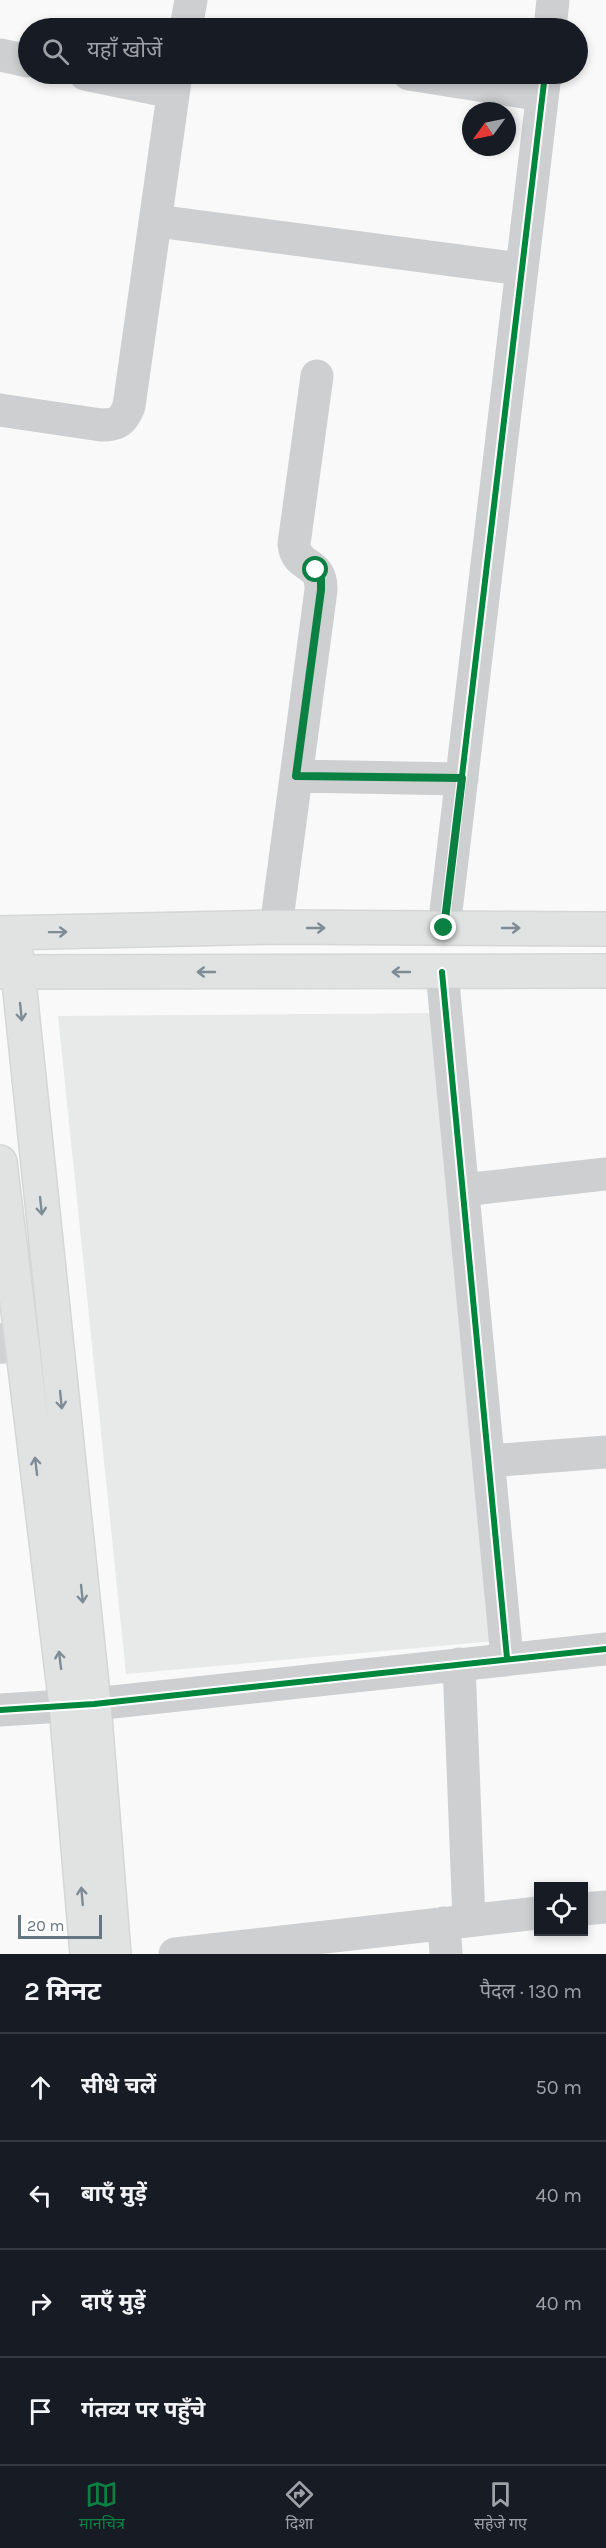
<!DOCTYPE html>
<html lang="hi">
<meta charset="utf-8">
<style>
:root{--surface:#171b24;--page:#20242c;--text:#f1f3f6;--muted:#9ea1a6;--line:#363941;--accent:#0b8043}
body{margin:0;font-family:Karla,"Noto Sans Devanagari",sans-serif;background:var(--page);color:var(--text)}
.controls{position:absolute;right:18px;bottom:18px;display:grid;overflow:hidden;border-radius:0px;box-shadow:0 3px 9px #0003}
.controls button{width:54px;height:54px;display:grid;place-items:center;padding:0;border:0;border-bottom:2px solid var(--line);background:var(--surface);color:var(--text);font:30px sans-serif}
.compass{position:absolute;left:462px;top:102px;width:54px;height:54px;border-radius:50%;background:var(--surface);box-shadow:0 3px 9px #0003;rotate:237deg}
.scale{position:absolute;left:18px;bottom:15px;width:84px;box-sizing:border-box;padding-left:6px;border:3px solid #657683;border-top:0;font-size:16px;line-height:21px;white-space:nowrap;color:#657683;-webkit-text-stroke:4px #fff;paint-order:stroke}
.stop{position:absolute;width:18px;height:18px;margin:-14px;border:4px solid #0b8043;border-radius:50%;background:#fff}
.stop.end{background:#0b8043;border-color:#fff;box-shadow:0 2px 6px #0008}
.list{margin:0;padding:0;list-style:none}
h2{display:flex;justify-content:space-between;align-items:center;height:78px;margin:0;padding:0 24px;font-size:26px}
h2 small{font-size:20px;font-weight:400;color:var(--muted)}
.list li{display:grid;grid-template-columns:39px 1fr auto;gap:18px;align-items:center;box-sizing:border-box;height:108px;padding:0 24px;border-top:2px solid var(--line)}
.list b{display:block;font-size:22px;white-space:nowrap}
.list em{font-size:20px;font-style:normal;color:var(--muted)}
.icon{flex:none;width:33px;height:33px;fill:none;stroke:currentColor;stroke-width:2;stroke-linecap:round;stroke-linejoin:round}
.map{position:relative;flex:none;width:606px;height:1954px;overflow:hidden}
.search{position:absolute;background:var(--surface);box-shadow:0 3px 9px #0003;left:18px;right:18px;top:18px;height:66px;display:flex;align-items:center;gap:15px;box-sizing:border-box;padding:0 21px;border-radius:33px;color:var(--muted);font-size:22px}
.sheet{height:510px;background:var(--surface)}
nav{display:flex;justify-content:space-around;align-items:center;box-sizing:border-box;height:84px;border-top:2px solid var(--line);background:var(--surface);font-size:16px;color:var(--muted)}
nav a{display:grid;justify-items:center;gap:3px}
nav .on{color:var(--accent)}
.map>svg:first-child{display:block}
</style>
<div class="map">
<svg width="606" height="1954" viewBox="0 0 606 1954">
<rect width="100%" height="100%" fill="#f9f9f9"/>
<path fill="#e8e9e9" d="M433,1013L496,1641L126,1674L58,1016Z"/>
<path fill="#d0d2d3" d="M7,1322L11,1363L0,1364V1323Z"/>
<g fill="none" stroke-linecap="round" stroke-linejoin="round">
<defs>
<path id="major" d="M0,933L276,927L606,929
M14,933L94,1704L114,1954
M0,972L606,971
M0,1162L66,1706L87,1954"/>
</defs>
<use href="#major" stroke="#d5d6d7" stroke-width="36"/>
<path stroke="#cecfd0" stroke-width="33" d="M186,28L191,0
M550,28L553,0
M0,55L28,61
M85,74L172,92
M409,74L542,95
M157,221L521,269
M0,410L101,425C118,425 123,421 129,406L176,74
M296,776L462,779
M276,927L321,590C322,559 296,570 294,544L317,376
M444,928L545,74
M442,972L507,1658
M463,1190L606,1174
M489,1461L606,1452
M459,1664L469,1920
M0,1710L94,1704L606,1649
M584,1909L606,1907
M444,1923L446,1954
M175,1954L538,1913"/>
<use href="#major" stroke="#e1e2e2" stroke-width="33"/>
<defs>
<path id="cycleway" d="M444,928L545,74
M442,972L507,1658
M0,1710L94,1704L606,1649"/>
</defs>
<use href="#cycleway" stroke="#fff" stroke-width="10"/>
<use href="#cycleway" stroke="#00873e" stroke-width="6"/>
</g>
<defs><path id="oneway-shaft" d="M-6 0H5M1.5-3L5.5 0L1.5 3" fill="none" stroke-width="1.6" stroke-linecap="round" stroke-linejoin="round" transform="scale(1.5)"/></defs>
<g stroke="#7e8c96">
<use href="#oneway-shaft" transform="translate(316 928)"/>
<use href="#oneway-shaft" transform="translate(511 928)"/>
<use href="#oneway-shaft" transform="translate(58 932) rotate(-1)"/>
<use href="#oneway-shaft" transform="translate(206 972) rotate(180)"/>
<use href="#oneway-shaft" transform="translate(401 972) rotate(180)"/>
<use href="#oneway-shaft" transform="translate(21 1012) rotate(84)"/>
<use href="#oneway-shaft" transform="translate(41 1206) rotate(84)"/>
<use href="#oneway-shaft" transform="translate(61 1400) rotate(84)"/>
<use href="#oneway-shaft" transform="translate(36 1466) rotate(-97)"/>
<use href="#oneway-shaft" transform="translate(82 1594) rotate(84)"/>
<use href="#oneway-shaft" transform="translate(60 1660) rotate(-97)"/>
<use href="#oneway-shaft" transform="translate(82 1896) rotate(-95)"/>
</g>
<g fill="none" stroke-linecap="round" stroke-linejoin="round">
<path stroke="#0b8043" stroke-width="8" d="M316,570L321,578V590L296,776L462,778L444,928"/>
</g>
</svg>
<div class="controls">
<button><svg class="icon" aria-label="locate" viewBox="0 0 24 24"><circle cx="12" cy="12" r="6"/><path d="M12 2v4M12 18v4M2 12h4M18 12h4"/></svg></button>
</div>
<svg class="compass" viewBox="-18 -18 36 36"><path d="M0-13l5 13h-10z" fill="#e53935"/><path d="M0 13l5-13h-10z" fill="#9ea1a6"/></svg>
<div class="scale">20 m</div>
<div class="stop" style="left:316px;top:570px"></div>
<div class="stop end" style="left:444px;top:928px"></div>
<div class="search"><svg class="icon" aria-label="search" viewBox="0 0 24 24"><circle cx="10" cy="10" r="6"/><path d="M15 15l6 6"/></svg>यहाँ खोजें</div>
</div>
<section class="sheet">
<h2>2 मिनट<small>पैदल · 130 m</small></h2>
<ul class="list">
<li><svg class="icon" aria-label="ahead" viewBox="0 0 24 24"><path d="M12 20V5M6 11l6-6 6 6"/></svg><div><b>सीधे चलें</b></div><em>50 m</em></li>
<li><svg class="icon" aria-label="left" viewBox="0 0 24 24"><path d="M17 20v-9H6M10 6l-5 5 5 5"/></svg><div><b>बाएँ मुड़ें</b></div><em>40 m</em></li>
<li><svg class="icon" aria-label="right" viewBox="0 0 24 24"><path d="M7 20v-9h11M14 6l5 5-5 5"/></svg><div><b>दाएँ मुड़ें</b></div><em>40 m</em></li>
<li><svg class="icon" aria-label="arrive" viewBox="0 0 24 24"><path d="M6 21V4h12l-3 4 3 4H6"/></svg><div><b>गंतव्य पर पहुँचे</b></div></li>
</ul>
</section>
<nav>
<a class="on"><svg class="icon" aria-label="map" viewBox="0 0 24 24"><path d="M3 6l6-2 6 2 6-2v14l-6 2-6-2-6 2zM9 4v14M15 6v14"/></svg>मानचित्र</a>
<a><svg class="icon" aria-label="directions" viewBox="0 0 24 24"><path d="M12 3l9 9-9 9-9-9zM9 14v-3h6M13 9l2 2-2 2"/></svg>दिशा</a>
<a><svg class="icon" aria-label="saved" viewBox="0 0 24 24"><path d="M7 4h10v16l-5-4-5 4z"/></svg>सहेजे गए</a>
</nav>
